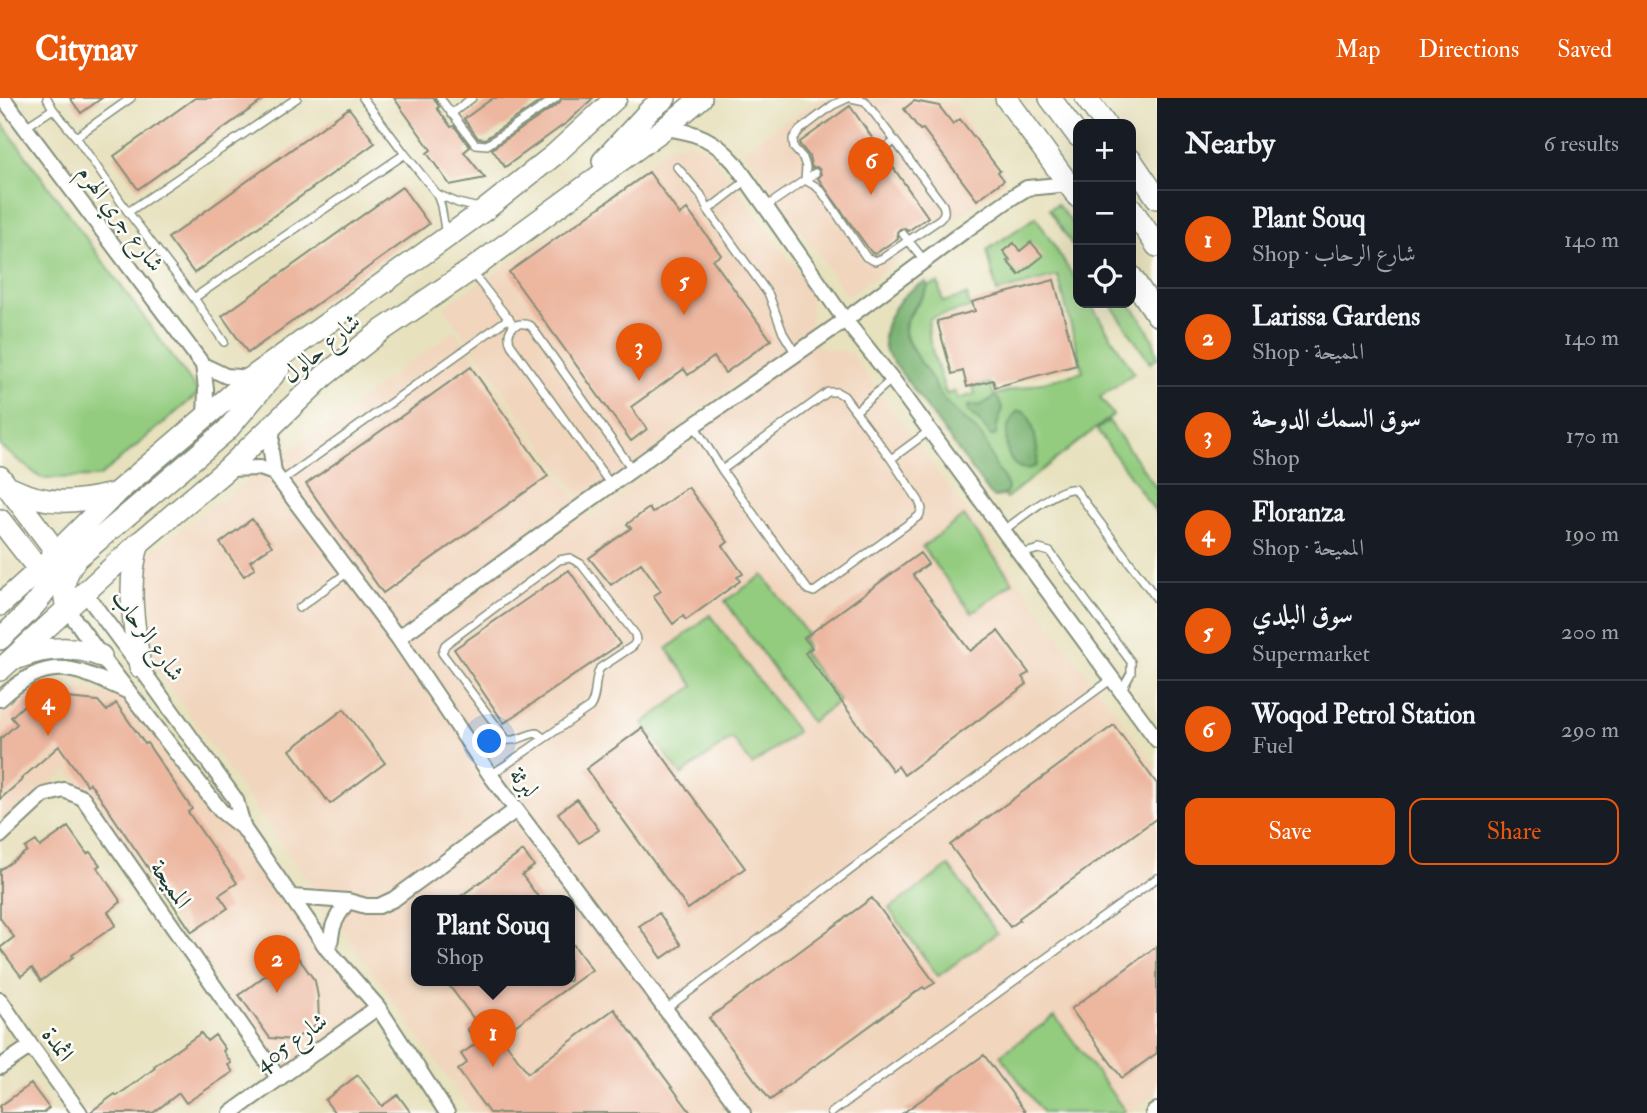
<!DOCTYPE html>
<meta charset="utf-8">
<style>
:root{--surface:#171b24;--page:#20242c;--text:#f1f3f6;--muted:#9ea1a6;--line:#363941;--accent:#ea580c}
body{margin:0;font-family:"IM FELL Double Pica",Amiri,serif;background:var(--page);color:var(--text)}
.controls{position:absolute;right:21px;top:21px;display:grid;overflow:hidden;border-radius:14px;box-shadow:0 7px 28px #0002}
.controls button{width:63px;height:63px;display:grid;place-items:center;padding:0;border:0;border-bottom:2px solid var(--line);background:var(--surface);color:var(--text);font:35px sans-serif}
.you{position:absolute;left:490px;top:644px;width:24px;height:24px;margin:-18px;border:5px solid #fff;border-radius:50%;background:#1a73e8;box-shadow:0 0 0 10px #1a73e833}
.badge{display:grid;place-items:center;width:46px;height:46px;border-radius:50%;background:var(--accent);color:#fff;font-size:23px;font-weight:700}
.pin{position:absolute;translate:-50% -58px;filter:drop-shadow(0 2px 4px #0008)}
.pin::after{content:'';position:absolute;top:37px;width:24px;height:21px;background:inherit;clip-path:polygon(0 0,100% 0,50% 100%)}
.popup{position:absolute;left:411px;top:797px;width:164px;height:91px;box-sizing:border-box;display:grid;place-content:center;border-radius:14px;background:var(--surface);filter:drop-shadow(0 2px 5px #0005);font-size:23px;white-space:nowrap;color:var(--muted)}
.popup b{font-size:26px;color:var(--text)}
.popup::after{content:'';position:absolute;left:50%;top:100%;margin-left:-14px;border:14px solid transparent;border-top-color:var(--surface)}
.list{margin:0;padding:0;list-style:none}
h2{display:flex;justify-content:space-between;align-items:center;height:91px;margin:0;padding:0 28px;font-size:30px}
h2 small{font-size:23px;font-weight:400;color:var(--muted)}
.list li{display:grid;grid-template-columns:46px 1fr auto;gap:21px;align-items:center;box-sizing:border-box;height:98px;padding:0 28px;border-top:2px solid var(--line)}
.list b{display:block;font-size:26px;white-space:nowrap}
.list p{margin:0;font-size:23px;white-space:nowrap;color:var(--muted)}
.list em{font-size:23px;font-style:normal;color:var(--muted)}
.actions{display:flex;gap:14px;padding:21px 28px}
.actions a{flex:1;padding:16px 0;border:2px solid var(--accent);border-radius:14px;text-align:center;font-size:24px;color:var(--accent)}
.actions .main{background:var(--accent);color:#fff}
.icon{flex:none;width:38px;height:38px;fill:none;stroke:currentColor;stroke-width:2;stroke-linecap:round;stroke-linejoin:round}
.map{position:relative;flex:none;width:1157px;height:1015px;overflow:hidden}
header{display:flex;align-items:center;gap:42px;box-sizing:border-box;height:98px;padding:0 35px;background:var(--accent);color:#fff}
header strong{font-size:33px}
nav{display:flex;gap:38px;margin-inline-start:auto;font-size:24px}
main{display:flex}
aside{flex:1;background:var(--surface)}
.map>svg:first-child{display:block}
</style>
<header>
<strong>Citynav</strong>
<nav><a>Map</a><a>Directions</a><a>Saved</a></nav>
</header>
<main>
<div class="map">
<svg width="1157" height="1015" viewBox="0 0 1157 1015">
<rect width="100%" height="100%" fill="#fdfcf7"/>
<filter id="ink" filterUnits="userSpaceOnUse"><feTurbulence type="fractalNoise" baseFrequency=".0143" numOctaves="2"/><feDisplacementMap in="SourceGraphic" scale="14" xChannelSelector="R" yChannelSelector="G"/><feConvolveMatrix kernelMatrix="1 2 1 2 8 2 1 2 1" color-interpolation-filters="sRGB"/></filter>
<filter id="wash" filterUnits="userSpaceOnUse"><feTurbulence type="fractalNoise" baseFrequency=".00686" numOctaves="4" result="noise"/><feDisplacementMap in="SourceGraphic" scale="28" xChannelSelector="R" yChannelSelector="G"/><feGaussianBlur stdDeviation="1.57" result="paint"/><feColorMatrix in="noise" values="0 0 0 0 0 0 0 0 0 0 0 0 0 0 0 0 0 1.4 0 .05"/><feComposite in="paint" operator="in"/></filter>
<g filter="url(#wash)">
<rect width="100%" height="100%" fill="#e7e1be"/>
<path fill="#f1d5bd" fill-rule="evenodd" d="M821,0H920L955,6L1008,82L848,198L743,51Z
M690,44L707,51L811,191L810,235L678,326L690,343L591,415L444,209L582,117L671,47Z
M455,232L590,421L693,344L681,327L810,238L821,250L850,255L1157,671V995L1128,1015H473L149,560L143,459ZM416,803H570V883H416Z
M28,588L82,591L133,603L370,909L281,974L68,671L0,732V613Z"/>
<path fill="#93cc7f" stroke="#59845a" stroke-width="2" d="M0,22L199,295L99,379L41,380L0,348Z
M1057,106L1078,133V156L1049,111Z
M1036,119L1078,186V205H1090L1134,275L1100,299L1113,317L1006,400L927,293L936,290L908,243C897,219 922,209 928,188L938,185L943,204L967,197L970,210L930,220C923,237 941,277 946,296L955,294L958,301L975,296L973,289L990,285L994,297L1083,274L1058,178L997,194L987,152Z
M1110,205H1130C1140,220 1157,241 1157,260L1150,265Z
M1109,323L1157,391V416L1097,332Z
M964,418L1013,484L972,515L922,449Z
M763,477L807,536L802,540L807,549L802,553L839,603L811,624L725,503Z
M710,517L797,634L752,667L732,640L681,677L643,625L694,588L667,551Z
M949,768L997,835L938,878L889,811Z
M1055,918L1125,1013L1121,1015H1043L1000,957Z"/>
<path fill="#76b06e" stroke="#4a7651" stroke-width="2" d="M926,184L928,188C923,205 901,217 905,236C908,250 922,265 930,278C935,287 939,297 947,305C957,318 972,326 982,339C988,348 991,359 996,369C1003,380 1020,397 993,399L990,396L886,254C877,227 901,193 926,184Z
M995,299L998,301L1002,310L997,328L996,337L994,338H991L979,323L968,313V308L981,307Z
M1018,313L1025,314C1034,323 1040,356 1036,368C1004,383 998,330 1018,313Z"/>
<g id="blocks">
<path fill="#ecb69f" d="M70,0H102L81,15Z
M195,0H266L138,91L114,58Z
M394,0H434L439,9L437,10L451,29L454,28L470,49L464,54L485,80L450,87L427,55L431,52Z
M493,0H545L485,41L478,40L464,21Z
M562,0H593L569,23L505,69L492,51L559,5Z
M914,3L939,8L953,26L960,21L1000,73L998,74L1004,82L977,102L923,31L920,32L904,11Z
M850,8L878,48L875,53L876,57L881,59L885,58L928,119L908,133L905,130L900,131L897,134L898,140L875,156L871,154L818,80L821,77L820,72L817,69L812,70L809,58L800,47V44Z
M349,10L375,45L194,175L168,140Z
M649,74L680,117L687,111L721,157L713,162L771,242L725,275L714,259L688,277L684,271L631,309L647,331L631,343L509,174Z
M402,89L429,126L248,255L222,218Z
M1031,144L1043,158L1019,177L1007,163L1010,162L1003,153L1014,145L1020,153Z
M1054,182L1077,267L995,289L993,282L967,289L963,273L952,276L937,223L975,213L972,204Z
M471,269L548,378L383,495L306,386Z
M688,389L728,444L723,448L743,476L737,479L740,483L686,522L683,518L673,526L653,498L661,493L641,465L611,487L589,460L631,430L627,426L649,410L652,415Z
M252,421L272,448L250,463L255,470L244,478L220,445Z
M920,455L928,466L913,477L970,553L998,533L1029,575L1022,579L1027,586L904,677L898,668L893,673L805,555L812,550L804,540Z
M569,472L620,546L504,625L454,551Z
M35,597L98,603L107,613L116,605L145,646L147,645L192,711L188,714L237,785L219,797L228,810L192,834L90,685L87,687L59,648L21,681L22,682L0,701V641L17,626L11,619Z
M344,611L385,665L330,706L290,652Z
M1114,627L1157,686V720L1019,820L1020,822L1010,829L950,747Z
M642,630L745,770L688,811L586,671Z
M577,701L599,732L579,745L558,715Z
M68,729L87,756L90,754L100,767L97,769L121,804L108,814L116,827L72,857L73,859L41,883L32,870L21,878L0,850L14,839L0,820V772L27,753L25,750L36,743L40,749Z
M523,753L534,768L522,777L541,803H454Z
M872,800L935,885L925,891L923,889L779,994L780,995L770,1002L709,920Z
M659,815L681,847L662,860L639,828Z
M284,840L315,883L318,899L319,924L294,942L270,940L239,897L270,874L259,858Z
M570,842L592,872L501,938L528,975L614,911L691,1015H489L458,972L467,965L461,956L477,945L467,931L476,924L446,883H570Z
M1157,848V955L1122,980L1071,911Z
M201,935L207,943L215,937L225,951L223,953L231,965L228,967L233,974L186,1005L179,995L153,1015H89L115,996L117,998L155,970L154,968Z
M984,957L1026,1015H903Z
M358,977L382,1008L398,997L411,1015H335L325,1002Z
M31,986L49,1010L43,1015H0V1008Z"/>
</g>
</g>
<g filter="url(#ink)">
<use href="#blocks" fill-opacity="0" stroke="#838f79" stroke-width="2"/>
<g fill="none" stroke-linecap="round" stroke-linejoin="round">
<defs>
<path id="lane" d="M47,0L53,11L76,39L128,114L194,200L224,244
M363,0L405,56L437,96L441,108L446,137
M440,0L475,46L487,47L556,0
M848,0L833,7L800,32L793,41L794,50L803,60L806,69L805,82L817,89L822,94L866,159L875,163L883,160L940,121C945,116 945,113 943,107L865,3L851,0
M451,16L472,0
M24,30L53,11
M76,39L131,0
M881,53L895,43
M677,69L701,97L708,112L769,197L783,235L796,256
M437,96L458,105L479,110
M767,108L815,75
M708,112L747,82
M128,114L297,0
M903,136L924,162
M471,173L511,224
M194,200L405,56
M828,294H837L844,298L891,361L919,403L922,411L919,418L814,494L808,492L722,372Z
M856,313L892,281
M694,327L722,372
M891,361L929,333
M280,384L509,220
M611,387L511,247C504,232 516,221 531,228L632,371
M1003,433C1018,422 1059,388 1075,391L1157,501
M1021,456L1039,451L1050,454L1131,564V575L1121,593
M299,510L348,474
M491,677L590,609C598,598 593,582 600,570L633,548L636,543L635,536L581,466L570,460L559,462L450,543L445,547L442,555L507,642C518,644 526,636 537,635L544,640
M666,911L889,743L1112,581
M831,1015L1157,780"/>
<path id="street" d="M3,0L203,267L226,278L251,280
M665,30C696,34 714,41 735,65L845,222L892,281L1157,642
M203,267L206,291L205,320
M273,327L271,353L274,375L398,540L491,678L743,1015
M227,371L260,370L274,375
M85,495L140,569L236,702L244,731
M67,511L101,558L221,713L244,731L328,852L378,909L447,1015
M398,540L694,327L845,222L963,134L1014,98L1027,90L1069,86
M0,601C50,555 73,569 129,594
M0,738L44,697L64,692L83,700L279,981
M292,799L348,803L366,808H379L394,801L516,712
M328,852C331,844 331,837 333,829C336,819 342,811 348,803
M0,902L31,948L80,1015
M0,969L31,948
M231,1015L378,909
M1153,1015L1157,1012"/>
<path id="secondary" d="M1006,0L1078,99
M1050,0L1078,38
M1086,0L1105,26
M1131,62L1157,100
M603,63L651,11L665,0
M1131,110L1157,148
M1131,178L1157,217
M0,379L64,464
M10,390C47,408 75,405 114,396
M0,422L46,481
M139,445C126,483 134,529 140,569
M0,507L39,472L116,395L251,280L486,111L554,57L616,0
M67,511C62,489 63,478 77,460L227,332L280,269
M0,541C22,520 48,500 55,469
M18,560C46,549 73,547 101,558
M0,572L139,445L227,371L324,278L381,233L471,172L665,30L701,0"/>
</defs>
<use href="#lane" stroke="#838f79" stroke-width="10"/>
<use href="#street" stroke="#838f79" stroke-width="18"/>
<use href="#secondary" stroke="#838f79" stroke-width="24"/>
<use href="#lane" stroke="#fff" stroke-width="7"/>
<use href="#street" stroke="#fff" stroke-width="14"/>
<use href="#secondary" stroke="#fff" stroke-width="21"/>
</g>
</g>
<g text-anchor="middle" stroke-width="5" stroke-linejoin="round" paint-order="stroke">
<g font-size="24" fill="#1f3d34" stroke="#fdfcf7">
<text transform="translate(121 120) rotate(53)" y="8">شارع جري الهرم</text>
<text transform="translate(321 250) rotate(-40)" y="8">شارع حالول</text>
<text transform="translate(148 537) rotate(54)" y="8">شارع الرحاب</text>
<text transform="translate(524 684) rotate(53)" y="8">لبرثة</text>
<text transform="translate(171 786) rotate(55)" y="8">المميحة</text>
<text transform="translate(291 944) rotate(-36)" y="8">شارع 405</text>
<text transform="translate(58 946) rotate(54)" y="8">اثمدة</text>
</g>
</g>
</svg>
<div class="controls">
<button>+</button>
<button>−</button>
<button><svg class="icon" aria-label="locate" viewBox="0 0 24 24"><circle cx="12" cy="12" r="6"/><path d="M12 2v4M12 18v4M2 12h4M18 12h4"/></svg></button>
</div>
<div class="you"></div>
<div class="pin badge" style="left:493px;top:969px">1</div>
<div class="popup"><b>Plant Souq</b>Shop</div>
<div class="pin badge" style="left:277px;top:895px">2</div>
<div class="pin badge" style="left:639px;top:283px">3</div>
<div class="pin badge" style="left:48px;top:638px">4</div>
<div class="pin badge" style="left:684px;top:217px">5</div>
<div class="pin badge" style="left:871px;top:97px">6</div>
</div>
<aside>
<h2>Nearby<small>6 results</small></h2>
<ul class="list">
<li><span class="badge">1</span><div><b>Plant Souq</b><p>Shop · شارع الرحاب</p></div><em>140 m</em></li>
<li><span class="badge">2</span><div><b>Larissa Gardens</b><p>Shop · المميحة</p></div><em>140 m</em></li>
<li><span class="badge">3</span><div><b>سوق السمك الدوحة</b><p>Shop</p></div><em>170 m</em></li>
<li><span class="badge">4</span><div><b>Floranza</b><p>Shop · المميحة</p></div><em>190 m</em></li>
<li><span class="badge">5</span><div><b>سوق البلدي</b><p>Supermarket</p></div><em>200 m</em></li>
<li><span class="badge">6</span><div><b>Woqod Petrol Station</b><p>Fuel</p></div><em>290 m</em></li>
</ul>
<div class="actions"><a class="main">Save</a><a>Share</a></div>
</aside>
</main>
